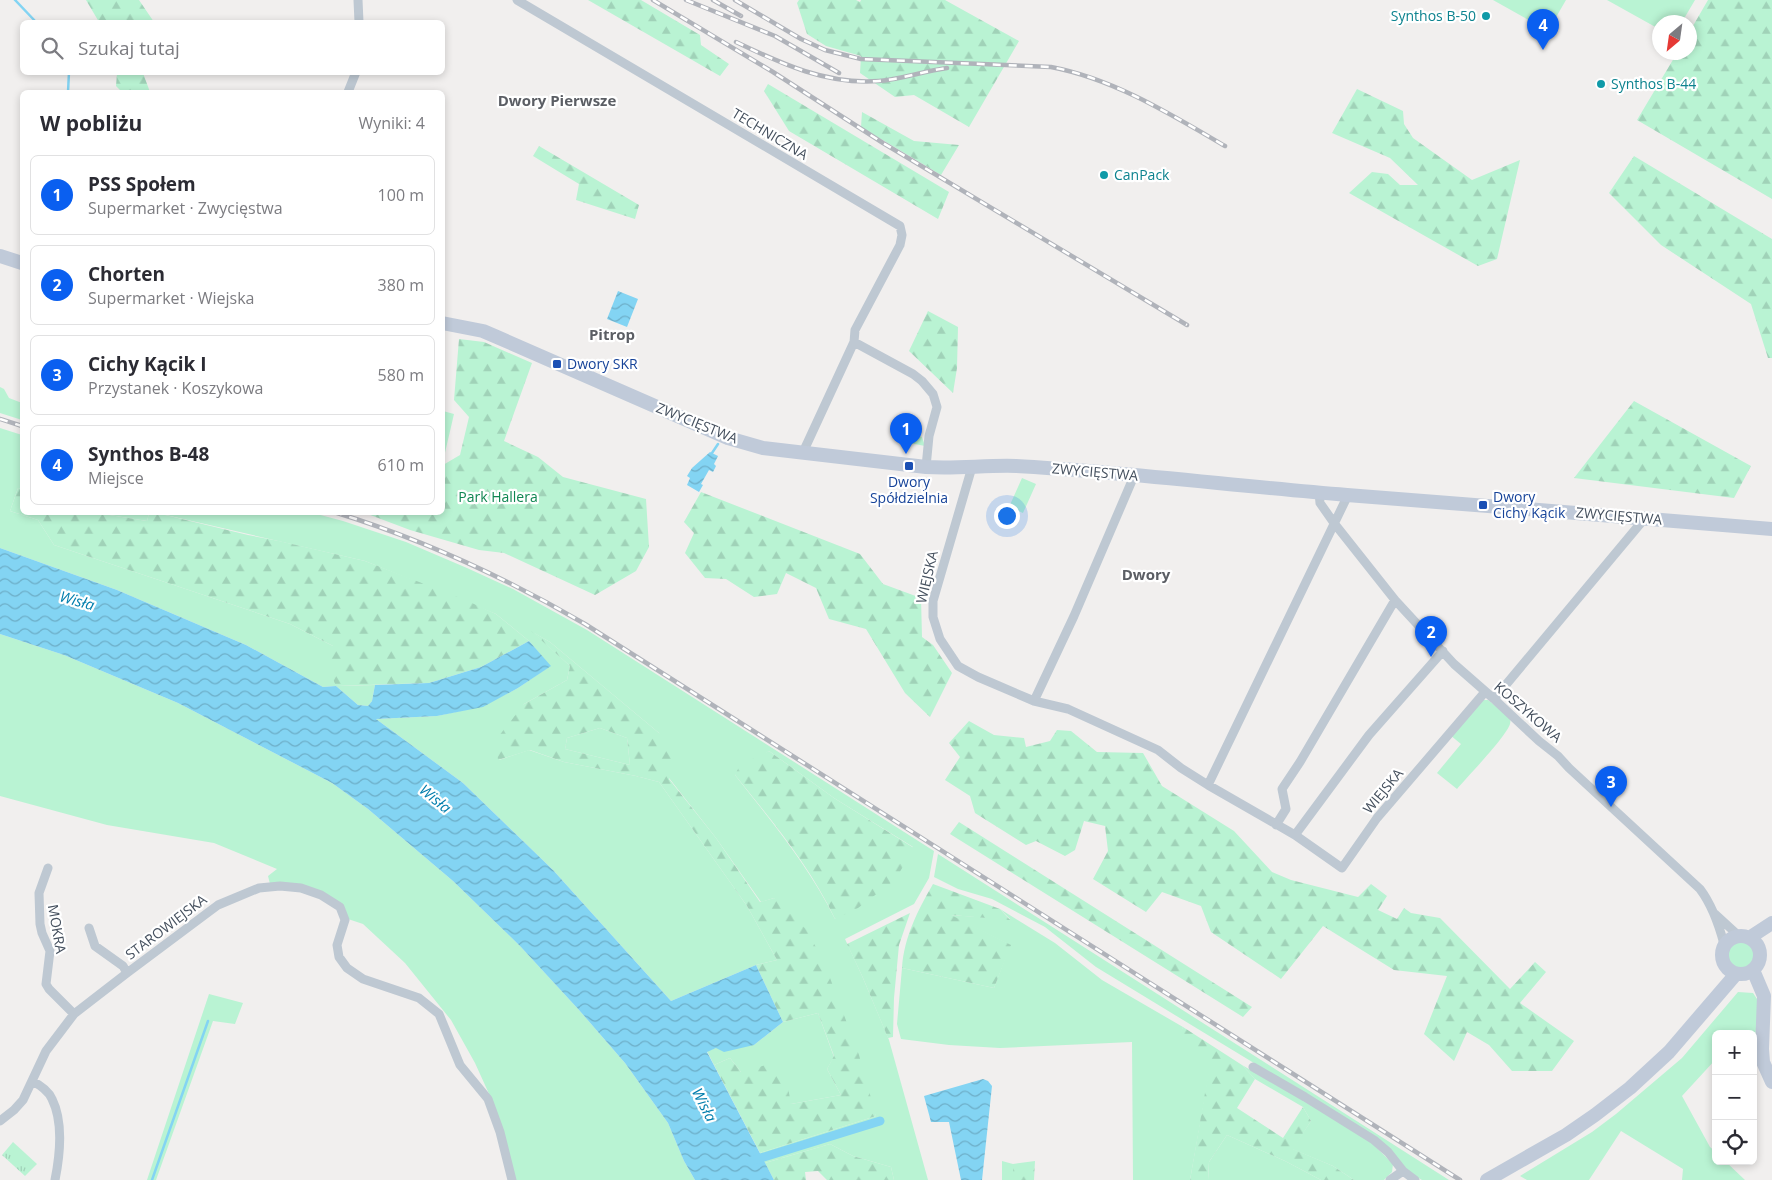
<!DOCTYPE html>
<html lang="pl">
<meta charset="utf-8">
<style>
:root{--surface:#fff;--page:#f2f2f3;--text:#2b2b33;--muted:#7c7c81;--line:#e1e1e2;--accent:#0a5ff0}
body{margin:0;font-family:"Open Sans",sans-serif;background:var(--page);color:var(--text)}
.controls{position:absolute;right:15px;bottom:15px;display:grid;overflow:hidden;border-radius:8px;box-shadow:0 2px 8px #0003}
.controls button{width:45px;height:45px;display:grid;place-items:center;padding:0;border:0;border-bottom:1px solid var(--line);background:var(--surface);color:var(--text);font:25px sans-serif}
.compass{position:absolute;left:1652px;top:15px;width:45px;height:45px;border-radius:50%;background:var(--surface);box-shadow:0 2px 8px #0003;rotate:209deg}
.you{position:absolute;left:1006px;top:515px;width:18px;height:18px;margin:-12px;border:4px solid #fff;border-radius:50%;background:#1a73e8;box-shadow:0 0 0 8px #1a73e833}
.badge{display:grid;place-items:center;width:32px;height:32px;border-radius:50%;background:var(--accent);color:#fff;font-size:16px;font-weight:700}
.pin{position:absolute;translate:-50% -41px;filter:drop-shadow(0 1px 2px #0008)}
.pin::after{content:'';position:absolute;top:26px;width:18px;height:15px;background:inherit;clip-path:polygon(0 0,100% 0,50% 100%)}
.list{margin:0;padding:0;list-style:none}
h2{display:flex;justify-content:space-between;align-items:center;height:65px;margin:0;padding:0 20px;font-size:21px}
h2 small{font-size:16px;font-weight:400;color:var(--muted)}
.list li{display:grid;grid-template-columns:32px 1fr auto;gap:15px;align-items:center;box-sizing:border-box;height:80px;margin:0 10px 10px;padding:0 10px;border:1px solid var(--line);border-radius:8px}
.list b{display:block;font-size:19px;white-space:nowrap}
.list p{margin:0;font-size:16px;white-space:nowrap;color:var(--muted)}
.list em{font-size:16px;font-style:normal;color:var(--muted)}
.icon{flex:none;width:28px;height:28px;fill:none;stroke:currentColor;stroke-width:2;stroke-linecap:round;stroke-linejoin:round}
.map{position:relative;flex:none;width:1772px;height:1180px;overflow:hidden}
.search{position:absolute;background:var(--surface);box-shadow:0 2px 8px #0003;left:20px;top:20px;width:425px;height:55px;display:flex;align-items:center;gap:12px;box-sizing:border-box;padding:0 18px;border-radius:8px;color:var(--muted);font-size:19px}
.panel{position:absolute;background:var(--surface);box-shadow:0 2px 8px #0003;left:20px;top:90px;width:425px;height:425px;border-radius:8px}
.map>svg:first-child{display:block}
</style>
<div class="map">
<svg width="1772" height="1180" viewBox="0 0 1772 1180">
<defs>
<pattern id="forest-firs" width="22" height="20" patternUnits="userSpaceOnUse" patternTransform="scale(1.25)"><rect width="22" height="20" fill="#b9f3d3"/><path d="M5 1l3.5 6h-7zM16 11l3.5 6h-7z" fill="#a0d2b8"/></pattern>
<pattern id="park-tufts" width="24" height="20" patternUnits="userSpaceOnUse" patternTransform="scale(1.25)"><rect width="24" height="20" fill="#b9f3d3"/><path d="M3 7l-1-3M5 7V3M7 7l1-3M15 17l-1-3M17 17v-4M19 17l1-3" fill="none" stroke="#a0d2b8"/></pattern>
<pattern id="water-waves" width="16" height="10" patternUnits="userSpaceOnUse" patternTransform="scale(1.25)"><rect width="16" height="10" fill="#83d4f3"/><path d="M0 5q4-4 8 0t8 0" fill="none" stroke="#6daec8"/></pattern>
</defs>
<rect width="100%" height="100%" fill="#f1efee"/>
<path fill="#b9f3d3" fill-rule="evenodd" d="M1493,0H1566L1548,31Z
M1607,0H1695L1682,22H1660L1659,29Z
M0,387L4,389L9,398L22,403V420L0,413Z
M443,411L454,414L444,457L442,456Z
M0,428L22,435V489L18,488L10,511L38,520L54,545L290,624L333,646L336,686L375,685L372,701L368,706L358,705L336,686L323,687L246,645L117,590L0,548Z
M912,432L922,437L925,446L899,441L904,435Z
M1022,478L1036,484L1023,513L1009,507Z
M97,513H149L147,521Z
M157,513H313L343,521L406,542L467,568L513,589L587,630L934,851L929,878L914,904L845,939L863,978L889,1040L928,1180H894L891,1167L853,1156L830,1144L765,1163L760,1153L876,1116L774,898L761,902L716,838L669,778L659,733L550,642L534,633L570,666L567,680L524,704L499,760L529,750L564,762L636,776L659,782L747,906L777,960L756,965L671,1001L553,870L463,783L376,719L437,716L483,706L518,688L550,666L529,641L496,614L365,561ZM769,751L834,798L913,847L835,919C809,866 771,821 735,775Z
M0,634L64,655L178,703L332,783L368,809L453,881L520,946L579,1010L625,1063L668,1123L684,1161L695,1180H513L490,1096L475,1063L451,1020L405,963L363,924L348,919L345,909L337,902L270,884L268,876L277,869L214,843L107,825L0,796Z
M1483,700H1488L1508,716C1510,720 1511,720 1510,724C1506,737 1467,777 1457,789L1437,773L1461,744L1450,735Z
M600,728L627,738L630,765L565,749L567,738Z
M938,854L1449,1180H1422L1406,1171L1377,1138L1096,967L1045,927L992,899L958,889L934,877Z
M1000,909L1055,943L1102,980L1183,1027L1181,1034L1212,1057L1190,1180H1133L1132,1042L1000,1048L949,1045L901,1039L897,1024L902,968L994,988L1010,945L949,915L1010,919Z
M1727 956a14 14 0 1 1 28 0a14 14 0 1 1-28 0Z
M1738,992L1753,993L1759,1002L1754,1047L1753,1034H1716V1059L1682,1096L1710,1147L1716,1152V1161H1725L1745,1180H1682L1683,1169L1621,1131L1589,1180H1527L1520,1176L1592,1132L1616,1114L1682,1058Z
M209,994L243,1003L235,1024L213,1021L156,1180H147Z
M818,1013L834,1057L827,1069L841,1095L791,1104L741,1072L730,1058L714,1065L707,1051L716,1048L754,1045L783,1022Z
M1242,1065L1352,1128L1368,1139L1393,1164L1392,1172L1384,1180H1354L1333,1166L1292,1149L1311,1121L1303,1107L1255,1079Z
M1227,1135L1285,1161L1321,1180H1208L1209,1162Z
M1002,1161L1013,1164V1180H1002Z"/>
<path fill="url(#forest-firs)" fill-rule="evenodd" d="M86,0H139L154,22H99Z
M588,0H641L700,35L701,45L729,64L720,76Z
M799,0H856L860,2L861,0H945L1019,41L969,127L914,95L895,97L860,73L861,56L826,46L807,34L797,3Z
M1708,0H1772V199L1637,120L1677,53L1690,52V31Z
M117,73H143L150,92H122L116,86Z
M768,84L949,192L938,219L789,131L764,91Z
M1357,89L1403,111L1404,124L1413,138L1472,180L1520,160L1497,259L1478,266L1349,193L1372,172L1388,174L1400,185H1418L1390,158L1332,133Z
M862,112L914,141L959,145L941,175L861,127Z
M539,146L639,205L635,219L576,200L579,184L533,156Z
M1634,156L1772,239V358H1768L1751,304L1661,245L1609,193Z
M928,311L958,327L957,368L953,393L909,351Z
M459,339L484,342L532,363L504,441L538,457L563,477L646,499L649,547L636,571L595,595L504,553L479,550L410,530L365,513L442,512L443,465L460,455L469,417L454,400Z
M1634,401L1751,466L1734,498L1574,478Z
M18,488L22,489V512L97,513L147,521L149,513H157L248,535L279,541L365,561L463,599L496,614L529,641L481,667L429,683L336,686L327,665L333,646L290,624L54,545L38,520L10,511Z
M701,492L860,554L883,584L921,598L922,637L933,645L952,673L930,717L905,693L866,629L829,619L816,588L786,573L777,594L754,597L726,579L705,578L685,553L694,533L684,522Z
M531,631L550,642L659,733L677,756L669,779L716,838L760,902L774,898L806,929L824,962L859,1055L876,1116L760,1153L714,1065L730,1058L741,1072L783,1060L791,1104L841,1095L827,1069L834,1056L818,1013L783,1022L756,965L777,960L747,906L659,782L636,776L564,762L530,750L498,760L495,741L524,704L567,680L570,666ZM600,728L627,738L630,765L565,749L567,738Z
M969,721L994,735L1024,738L1026,747L1050,741L1057,730L1071,731L1097,752L1143,753L1162,786L1234,831L1272,872L1291,880L1358,897L1371,884L1387,896L1378,910L1397,919L1404,908L1411,913L1440,918L1510,989L1535,962L1546,972L1520,1003L1574,1041L1552,1071H1512L1489,1045L1467,1032L1454,1061L1424,1034L1447,976L1394,970L1323,926L1281,979L1211,932L1201,906L1162,892L1146,912L1093,879L1108,851L1105,826L1084,821L1075,850L1065,856L1036,841L1026,845L975,813L970,796L945,780L960,757L949,743Z
M769,751L834,798L914,848L895,880L858,908L835,919C810,866 772,821 735,775L740,765Z
M959,822L1252,1007L1243,1017L950,834Z
M933,884L1000,909L1010,920L951,915L1011,945L994,988L902,968C904,937 918,910 933,884Z
M910,913L899,945L894,998L893,1037L888,1038L863,978L847,944Z
M1183,1027L1242,1065L1255,1079L1237,1108L1283,1138L1303,1107L1311,1121L1293,1149L1333,1166L1354,1180H1321L1285,1161L1227,1135L1209,1162L1208,1180H1190L1211,1058L1180,1034Z
M830,1144L853,1156L891,1167L894,1180H827L818,1171L805,1172L806,1180H774L765,1163Z
M1035,1161L1034,1180H1013V1164Z"/>
<path fill="url(#park-tufts)" d="M13,1142L37,1164L25,1176L2,1155Z"/>
<path fill="url(#water-waves)" d="M618,291L638,299L627,327L607,319Z
M710,452L718,456L714,464L716,466L713,472L709,470L701,484L703,485L699,492L687,485L690,478L687,476L692,468Z
M0,548L117,590L246,645L323,687L336,686L358,705L368,706L372,701L375,685L429,683L481,667L529,641L551,666L518,688L483,707L437,716L376,719L463,783L553,870L671,1001L756,965L783,1022L754,1045L724,1052L716,1048L707,1052L774,1180H695L684,1161L668,1123L625,1063L579,1010L520,946L453,881L368,809L332,783L178,703L64,655L0,634Z
M983,1079L988,1081L992,1086L982,1180H961L949,1122H931L924,1096Z"/>
<g fill="none" stroke-linecap="round" stroke-linejoin="round">
<path stroke="#83d4f3" stroke-width="2.5" d="M15,0L36,22
M68,92L69,72
M712,453L718,444
M152,1180L208,1021"/>
<path stroke="#83d4f3" stroke-width="9" d="M751,1161L880,1121"/>
<path stroke="#bec8d2" stroke-width="9" d="M358,0L359,22
M517,0L900,226L902,235L900,245L855,330L854,342L913,374L922,381L933,394L937,407L929,436L926,467
M348,92L356,72
M804,454L805,448L854,342
M972,467L933,601V617L940,639L958,666L978,677L1034,701L1068,709L1158,750L1181,768L1208,785L1295,835L1342,868L1377,818L1485,692
M1319,492L1320,503L1334,523L1395,600L1454,664L1494,699L1539,741L1558,756L1569,768L1700,889C1712,905 1719,925 1724,944
M1494,699L1645,518
M1034,701L1074,616L1134,476
M1208,785L1348,495
M1276,825L1286,809L1282,789L1300,762L1395,600
M1295,835L1369,735L1443,651
M48,868L39,893L40,924L42,933L50,951L46,984L49,989L74,1014
M1715,914L1739,936
M89,928L95,946L123,966L127,973
M1253,1067L1305,1097L1374,1140L1388,1152L1403,1171L1415,1180
M32,1081C40,1085 48,1090 52,1099C64,1123 60,1155 55,1180
M0,1121L14,1110L23,1100L46,1051L74,1014L127,973L218,905L259,888L280,886L301,888L321,895L340,907L345,920L337,945L339,957L347,968L363,979L419,998L439,1014L460,1065L488,1099L500,1132L512,1180
M1390,1180L1403,1171"/>
<path stroke="#c0cad9" stroke-width="14" d="M0,256L22,263
M442,323L483,331L497,337L728,438L763,448L926,467C956,469 986,465 1016,466C1126,472 1236,486 1347,495C1489,506 1630,517 1772,529
M1722 955a19 19 0 1 1 38 0a19 19 0 1 1-38 0Z
M1749,938L1772,923
M1753,970L1764,996L1762,1049L1763,1062L1772,1082
M1487,1180L1566,1135L1595,1115L1630,1088L1669,1052L1736,974"/>
<defs>
<path id="rail" d="M653,0L773,72L883,143L1187,325
M686,0L775,36L839,73
M713,0L741,16
M735,0L801,39L825,50L861,59L1051,67C1114,79 1170,114 1225,146
M736,42C782,64 827,85 879,81C902,79 924,71 947,68
M0,419L22,426
M334,512C422,539 506,578 585,624L1460,1180"/>
</defs>
<use href="#rail" stroke="#b0b3ba" stroke-width="4.5"/>
<use href="#rail" stroke="#fff" stroke-width="2.5" stroke-dasharray="8" stroke-linecap="butt"/>
</g>
<g fill="#0f9aa8" stroke="#fff" stroke-width="2">
<circle cx="1486" cy="16" r="5"/>
<circle cx="1601" cy="84" r="5"/>
<circle cx="1104" cy="175" r="5"/>
</g>
<g fill="#1a4fb4" stroke="#fff" stroke-width="2">
<rect x="552" y="359" width="10" height="10" rx="2.5"/>
<rect x="904" y="461" width="10" height="10" rx="2.5"/>
<rect x="1478" y="500" width="10" height="10" rx="2.5"/>
</g>
<g text-anchor="middle" stroke-width="4.5" stroke-linejoin="round" paint-order="stroke">
<g font-size="14" fill="#0d838f" stroke="#fff" text-anchor="start">
<text x="1476" y="21" text-anchor="end">Synthos B-50</text>
<text x="1611" y="89">Synthos B-44</text>
<text x="1114" y="180">CanPack</text>
</g>
<g font-size="14" fill="#45505e" stroke="#fff">
<text transform="translate(770 134) rotate(31)" y="5">TECHNICZNA</text>
<text transform="translate(697 423) rotate(22)" y="5">ZWYCIĘSTWA</text>
<text transform="translate(1095 472) rotate(5)" y="5">ZWYCIĘSTWA</text>
<text transform="translate(1619 516) rotate(5)" y="5">ZWYCIĘSTWA</text>
<text transform="translate(927 577) rotate(-77)" y="5">WIEJSKA</text>
<text transform="translate(1528 712) rotate(41)" y="5">KOSZYKOWA</text>
<text transform="translate(1383 791) rotate(-50)" y="5">WIEJSKA</text>
<text transform="translate(166 927) rotate(-37)" y="5">STAROWIEJSKA</text>
<text transform="translate(57 929) rotate(80)" y="5">MOKRA</text>
</g>
<g font-size="14" fill="#164399" stroke="#fff" text-anchor="start">
<text x="567" y="369">Dwory SKR</text>
<text x="909" y="487" text-anchor="middle">Dwory<tspan x="909" dy="16">Spółdzielnia</tspan></text>
<text x="1493" y="502">Dwory<tspan x="1493" dy="16">Cichy Kącik</tspan></text>
</g>
<g font-size="14" fill="#0f8652" stroke="#fff">
<text x="498" y="502">Park Hallera</text>
</g>
<g font-size="15" font-weight="bold" fill="#5b5e64" stroke="#fff">
<text x="557" y="106">Dwory Pierwsze</text>
<text x="612" y="340">Pitrop</text>
<text x="1146" y="580">Dwory</text>
</g>
<g font-size="15" font-style="italic" fill="#027ead" stroke="#fff">
<text transform="translate(77 601) rotate(16)" y="5">Wisła</text>
<text transform="translate(435 799) rotate(39)" y="5">Wisła</text>
<text transform="translate(704 1105) rotate(63)" y="5">Wisła</text>
</g>
</g>
</svg>
<div class="controls">
<button>+</button>
<button>−</button>
<button><svg class="icon" aria-label="locate" viewBox="0 0 24 24"><circle cx="12" cy="12" r="6"/><path d="M12 2v4M12 18v4M2 12h4M18 12h4"/></svg></button>
</div>
<svg class="compass" viewBox="-18 -18 36 36"><path d="M0-13l5 13h-10z" fill="#e53935"/><path d="M0 13l5-13h-10z" fill="#7c7c81"/></svg>
<div class="you"></div>
<div class="pin badge" style="left:906px;top:454px">1</div>
<div class="pin badge" style="left:1431px;top:657px">2</div>
<div class="pin badge" style="left:1611px;top:807px">3</div>
<div class="pin badge" style="left:1543px;top:50px">4</div>
<div class="search"><svg class="icon" aria-label="search" viewBox="0 0 24 24"><circle cx="10" cy="10" r="6"/><path d="M15 15l6 6"/></svg>Szukaj tutaj</div>
<section class="panel">
<h2>W pobliżu<small>Wyniki: 4</small></h2>
<ul class="list">
<li><span class="badge">1</span><div><b>PSS Społem</b><p>Supermarket · Zwycięstwa</p></div><em>100 m</em></li>
<li><span class="badge">2</span><div><b>Chorten</b><p>Supermarket · Wiejska</p></div><em>380 m</em></li>
<li><span class="badge">3</span><div><b>Cichy Kącik I</b><p>Przystanek · Koszykowa</p></div><em>580 m</em></li>
<li><span class="badge">4</span><div><b>Synthos B-48</b><p>Miejsce</p></div><em>610 m</em></li>
</ul>
</section>
</div>
